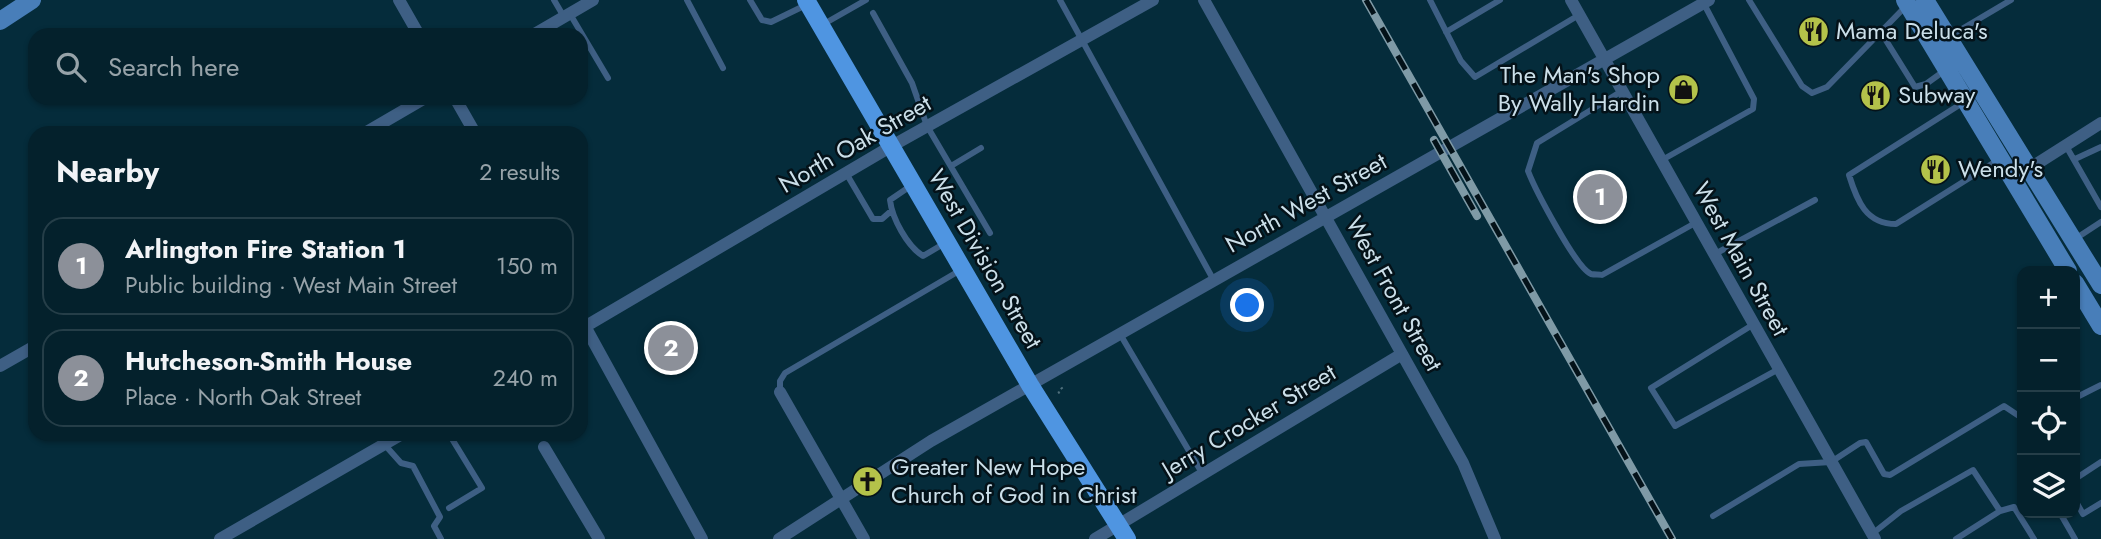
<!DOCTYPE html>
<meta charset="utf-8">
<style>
:root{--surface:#04212c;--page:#0d2934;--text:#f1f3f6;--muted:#97a3a9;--line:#253e48;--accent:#8c9099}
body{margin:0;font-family:Jost,sans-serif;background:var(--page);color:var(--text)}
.controls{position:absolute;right:21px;bottom:21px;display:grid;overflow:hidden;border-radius:14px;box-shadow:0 2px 5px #0004}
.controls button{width:63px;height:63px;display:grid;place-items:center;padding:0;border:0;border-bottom:2px solid var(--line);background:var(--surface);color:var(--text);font:35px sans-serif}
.you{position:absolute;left:1248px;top:306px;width:24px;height:24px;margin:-18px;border:5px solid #fff;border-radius:50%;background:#1a73e8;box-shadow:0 0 0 10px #1a73e833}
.badge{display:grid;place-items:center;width:46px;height:46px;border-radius:50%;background:var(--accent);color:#fff;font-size:23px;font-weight:700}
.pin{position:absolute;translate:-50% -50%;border:4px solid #fff;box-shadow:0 2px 7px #0006}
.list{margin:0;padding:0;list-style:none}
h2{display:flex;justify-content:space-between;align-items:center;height:91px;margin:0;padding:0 28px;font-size:30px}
h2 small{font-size:23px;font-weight:400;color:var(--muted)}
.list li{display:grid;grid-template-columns:46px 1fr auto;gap:21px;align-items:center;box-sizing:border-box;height:98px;margin:0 14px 14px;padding:0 14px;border:2px solid var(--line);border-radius:21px}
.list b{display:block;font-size:26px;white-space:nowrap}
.list p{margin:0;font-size:23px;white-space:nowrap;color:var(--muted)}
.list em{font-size:23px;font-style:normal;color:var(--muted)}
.icon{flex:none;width:38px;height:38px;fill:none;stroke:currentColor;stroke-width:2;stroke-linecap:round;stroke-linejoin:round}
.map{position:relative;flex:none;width:2101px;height:539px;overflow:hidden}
.search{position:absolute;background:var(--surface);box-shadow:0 2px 5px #0004;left:28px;top:28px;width:560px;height:77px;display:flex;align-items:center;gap:18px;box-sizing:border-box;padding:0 24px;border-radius:21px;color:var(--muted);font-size:26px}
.panel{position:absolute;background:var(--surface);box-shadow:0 2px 5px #0004;left:28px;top:126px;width:560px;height:315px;border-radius:21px}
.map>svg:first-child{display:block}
</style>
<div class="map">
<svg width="2101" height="539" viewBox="0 0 2101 539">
<rect width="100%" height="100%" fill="#052c3b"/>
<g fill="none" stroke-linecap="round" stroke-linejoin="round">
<path stroke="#50707d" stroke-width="2.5" stroke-dasharray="2 5" stroke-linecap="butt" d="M1058,393L1063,390L1060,386"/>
<path stroke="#3e5f84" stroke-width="6" d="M554,0L564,17
M687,0L723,68
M750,0L762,20L771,22L806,5
M1060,0L1213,279
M1430,0L1461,61L1475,77L1579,15
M1749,0L1802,86L1812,93L1827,87L1906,6
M873,13L912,83L927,126L990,233
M570,14L608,78
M822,25L866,0
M1446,32L1500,0
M1882,34L1915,87L1926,84L1944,71
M1950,36L2011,0
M1622,91L1537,143L1528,171C1535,189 1576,268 1591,274C1595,275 1599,274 1602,275L1697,222
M1964,102L1849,175C1857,201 1866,224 1896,224L1998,160
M2066,146L2101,207
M2075,159L2101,147
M1662,160L1753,109L1754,99L1704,4
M951,166L981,148
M846,173L873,219H882L891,211
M912,185L890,200C892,218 907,246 923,256L945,243
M2075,239L2101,222
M1715,254L1815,200
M1754,324L1651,388L1675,426L1779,369
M1120,334L1202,473
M780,392V381L785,373L959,271
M2075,398L2101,385
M384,444L401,463L413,466L440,517L434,526L441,539
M2075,479L2101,462
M2075,500L2083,514L2101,503
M449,508L482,488L449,434
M2060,513L2075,539
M1713,516L1799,464L1831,462L1860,443L1866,442L1884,474L1890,475L2004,406L2022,418
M1872,534L1901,511L1973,470L2000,511L2014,507L2034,539
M1956,539L2000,511"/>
<path stroke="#3e5f84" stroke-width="12" d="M399,0L419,35
M1204,0L1463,463L1495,539
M1571,0L1875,539
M533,35L593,0
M455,98L475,133
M365,133L425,98
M2013,179L2101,123
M581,319L702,539
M581,329L890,147L1153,0
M0,366L35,346
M780,392L864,539
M544,447L599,539
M220,539L402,434
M779,539L931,441L1709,0
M1095,539L1402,354"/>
<path stroke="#487eb9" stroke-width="18" d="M1905,0L2068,271
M1925,0L2101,285
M0,21L32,0
M2075,283L2101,326"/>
<path stroke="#4f95e1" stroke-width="18" d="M806,0L1030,385L1127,539"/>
<defs>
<path id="rail" d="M1366,0L1672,539
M1434,140L1477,216"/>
</defs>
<use href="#rail" stroke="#7f9aa6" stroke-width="8"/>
<use href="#rail" stroke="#041219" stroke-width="5" stroke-dasharray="16" stroke-linecap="butt"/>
</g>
<defs>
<symbol id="restaurant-disc" viewBox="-11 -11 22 22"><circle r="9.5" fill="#b4c24a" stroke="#041219"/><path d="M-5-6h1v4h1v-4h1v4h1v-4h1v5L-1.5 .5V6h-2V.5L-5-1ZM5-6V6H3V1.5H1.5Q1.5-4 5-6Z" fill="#111"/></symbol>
<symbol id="shop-disc" viewBox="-11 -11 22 22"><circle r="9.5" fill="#b4c24a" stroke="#041219"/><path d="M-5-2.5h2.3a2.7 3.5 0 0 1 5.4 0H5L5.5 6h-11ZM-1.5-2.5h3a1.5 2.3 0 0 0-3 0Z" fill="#111"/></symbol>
<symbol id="church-disc" viewBox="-11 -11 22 22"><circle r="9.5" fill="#b4c24a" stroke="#041219"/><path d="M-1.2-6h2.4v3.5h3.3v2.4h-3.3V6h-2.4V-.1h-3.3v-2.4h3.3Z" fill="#111"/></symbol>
</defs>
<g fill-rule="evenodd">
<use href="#restaurant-disc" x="1796" y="14" width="35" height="35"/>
<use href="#shop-disc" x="1666" y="72" width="35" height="35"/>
<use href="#restaurant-disc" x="1858" y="78" width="35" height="35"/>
<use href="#restaurant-disc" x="1918" y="152" width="35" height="35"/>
<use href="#church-disc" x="850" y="464" width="35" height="35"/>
</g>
<g text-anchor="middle" stroke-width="5" stroke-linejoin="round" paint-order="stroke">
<g font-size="24" fill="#cbdfe9" stroke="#041219" text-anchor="start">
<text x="1836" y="39">Mama Deluca's</text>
<text x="1660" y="83" text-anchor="end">The Man's Shop<tspan x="1660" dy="28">By Wally Hardin</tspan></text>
<text x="1898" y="103">Subway</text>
<text x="1958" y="177">Wendy's</text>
<text x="891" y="475">Greater New Hope<tspan x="891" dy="28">Church of God in Christ</tspan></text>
</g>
<g font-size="24" fill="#cbdfe9" stroke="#041219">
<text transform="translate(855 144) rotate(-30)" y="8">North Oak Street</text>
<text transform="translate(1306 203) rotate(-29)" y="8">North West Street</text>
<text transform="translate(985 259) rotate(60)" y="8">West Division Street</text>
<text transform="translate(1741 259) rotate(61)" y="8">West Main Street</text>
<text transform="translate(1394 294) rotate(61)" y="8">West Front Street</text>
<text transform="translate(1249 421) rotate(-31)" y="8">Jerry Crocker Street</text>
</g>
</g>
</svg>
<div class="controls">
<button>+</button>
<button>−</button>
<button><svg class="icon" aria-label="locate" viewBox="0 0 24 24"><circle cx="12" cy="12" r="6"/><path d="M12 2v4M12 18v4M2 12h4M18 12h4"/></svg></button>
<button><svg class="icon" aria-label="layers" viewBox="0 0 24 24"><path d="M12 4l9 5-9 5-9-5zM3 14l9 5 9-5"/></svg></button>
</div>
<div class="you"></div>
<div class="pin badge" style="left:1600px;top:197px">1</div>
<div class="pin badge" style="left:671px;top:348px">2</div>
<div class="search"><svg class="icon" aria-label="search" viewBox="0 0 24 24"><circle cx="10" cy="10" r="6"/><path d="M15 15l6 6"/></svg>Search here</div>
<section class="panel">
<h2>Nearby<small>2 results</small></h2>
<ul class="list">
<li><span class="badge">1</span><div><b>Arlington Fire Station 1</b><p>Public building · West Main Street</p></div><em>150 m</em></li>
<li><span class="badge">2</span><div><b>Hutcheson-Smith House</b><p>Place · North Oak Street</p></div><em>240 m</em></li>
</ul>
</section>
</div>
